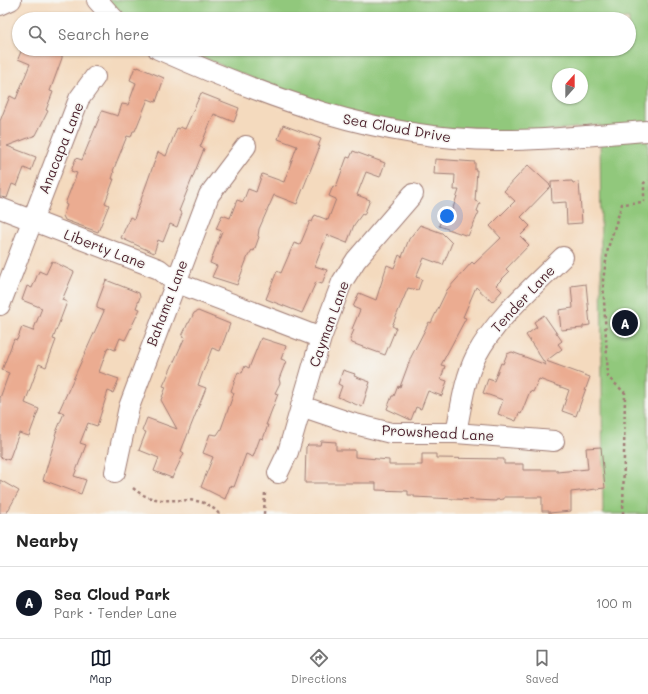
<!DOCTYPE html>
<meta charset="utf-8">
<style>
:root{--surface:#fff;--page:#f6f6f6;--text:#222;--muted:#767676;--line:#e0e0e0;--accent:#111827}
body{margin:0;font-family:Mali,sans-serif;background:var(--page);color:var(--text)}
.compass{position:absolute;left:552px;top:68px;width:36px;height:36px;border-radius:50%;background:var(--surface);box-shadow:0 1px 3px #0004;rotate:21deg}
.you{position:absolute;left:447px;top:216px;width:14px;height:14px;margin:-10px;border:3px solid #fff;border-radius:50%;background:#1a73e8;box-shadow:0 0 0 6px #1a73e833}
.badge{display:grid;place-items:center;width:26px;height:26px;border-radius:50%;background:var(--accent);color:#fff;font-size:13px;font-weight:700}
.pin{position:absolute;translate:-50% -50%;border:2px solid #fff;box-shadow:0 1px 4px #0006}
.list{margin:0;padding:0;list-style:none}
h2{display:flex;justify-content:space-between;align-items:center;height:52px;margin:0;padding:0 16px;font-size:17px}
h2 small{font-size:13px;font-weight:400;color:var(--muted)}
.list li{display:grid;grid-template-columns:26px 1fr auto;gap:12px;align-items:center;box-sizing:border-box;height:72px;padding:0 16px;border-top:1px solid var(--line)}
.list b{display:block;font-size:15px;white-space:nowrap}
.list p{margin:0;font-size:13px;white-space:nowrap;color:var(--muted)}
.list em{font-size:13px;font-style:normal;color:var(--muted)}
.icon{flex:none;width:22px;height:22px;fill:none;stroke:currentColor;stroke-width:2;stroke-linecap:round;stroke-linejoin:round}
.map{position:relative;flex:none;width:648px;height:514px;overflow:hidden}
.search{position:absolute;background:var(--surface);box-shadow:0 1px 3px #0004;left:12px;right:12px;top:12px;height:44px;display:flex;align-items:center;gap:10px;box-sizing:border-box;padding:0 14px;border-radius:22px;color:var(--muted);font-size:15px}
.sheet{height:124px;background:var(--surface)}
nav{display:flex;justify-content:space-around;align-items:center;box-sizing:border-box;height:56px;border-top:1px solid var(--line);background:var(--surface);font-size:11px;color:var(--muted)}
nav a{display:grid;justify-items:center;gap:2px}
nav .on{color:var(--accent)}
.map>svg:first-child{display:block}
</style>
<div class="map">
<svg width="648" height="514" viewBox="0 0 648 514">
<rect width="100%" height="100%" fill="#f6f6f2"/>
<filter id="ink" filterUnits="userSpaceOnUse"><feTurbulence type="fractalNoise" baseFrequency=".025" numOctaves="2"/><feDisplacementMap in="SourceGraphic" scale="8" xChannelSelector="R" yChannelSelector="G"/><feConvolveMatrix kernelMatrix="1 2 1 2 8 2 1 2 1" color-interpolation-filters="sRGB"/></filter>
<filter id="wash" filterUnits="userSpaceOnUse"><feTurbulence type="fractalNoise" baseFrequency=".012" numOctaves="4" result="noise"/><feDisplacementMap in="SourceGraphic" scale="16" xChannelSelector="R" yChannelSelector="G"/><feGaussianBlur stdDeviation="0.9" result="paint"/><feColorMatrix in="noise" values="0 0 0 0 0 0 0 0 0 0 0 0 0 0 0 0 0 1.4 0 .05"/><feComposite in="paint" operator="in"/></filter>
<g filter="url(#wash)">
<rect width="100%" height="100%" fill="#f4dabe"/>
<path fill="#91c87b" stroke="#6e7453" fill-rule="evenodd" d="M109,0H648V514H603L600,125L529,133L417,129L308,101L182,49H629V19H132L114,8ZM558,74H582V98H558Z"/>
<g id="blocks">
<path fill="#ebac91" d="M22,49H62V58L50,91L53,92L46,110L48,111L36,135L7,146L36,157L31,171L24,168L17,186L12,184L7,198L0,197V121L10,96L16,99L30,64L18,59Z
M135,67L138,68V67L164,78L156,102L148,99L135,131H133L131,137L127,136L113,171L114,172L112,179H114L105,203L109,205L98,232L65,220L63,216L67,205L65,204L77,173L71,171L76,158L82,160L102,111L118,116L122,104L128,105L136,83L130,80Z
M201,93L239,108L234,122L214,114L200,147L204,149L179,211L182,213L177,227L170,224L163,242L158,240L154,253L121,238L130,217L134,219L158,152L166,156L177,128L179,129L180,127L185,129Z
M283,125L321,139L318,146H320L297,204L274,195L259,229L258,236L259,237L254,251L252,250L248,256L237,285L212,277L217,266L210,263L222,231L216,229L222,215L230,218L237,200L243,202L248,189L256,192L262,174L284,182L297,146L278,139Z
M353,151L385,163L380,177L366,172L357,195L370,200L364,215L362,214L354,225L347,243L327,235L315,266L327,270L322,284L316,282L302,313L266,299L277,271L281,273L294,243L300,245L310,221L312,222L315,215L328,220L336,199L329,196L333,186L336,187L347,157L350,158Z
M435,159L475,162V170H477L475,201L480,203L477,211L479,212L468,236L439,226L444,211L451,214L459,190H454L455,175L434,174Z
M528,165L551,186L521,217L530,226L520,236L529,245L506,269L509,272L496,285L502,291L492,302L476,287L463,317L466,318L441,365L445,366L441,379L447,381L442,396L428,391L421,409L416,407L411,420L387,409L392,396H394L398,386L400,387L411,357L429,322L431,323L447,290L472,262L474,264L501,238L490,226L515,201L504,191Z
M572,181L573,183L579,182L582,223L567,224L566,202L552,203L551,182Z
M420,225L442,233L452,243L443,265L424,258L416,277L422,279L418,290L408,288L392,326L396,328L385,355L352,343L350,339L354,330L352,329L360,310L353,307L359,293L376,300L387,265L394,268L399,255L402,257L409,239Z
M52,261L74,272L62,300L67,302L53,339L56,340L46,367L39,364L25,403L39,409L29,436L19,433L9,460L0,457V398L9,373L2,370L14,339L17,340L22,327L33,331L42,308L22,300L27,286L32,288L39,271L46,274Z
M106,280L139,293L140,297L136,308L140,309L125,340L120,338L115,350L108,347L99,372L119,379L113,393L108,391L97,426L88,423L80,443L86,445L74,476L86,480L81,494L43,480L56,436L55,435L64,413L59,411L104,311L97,308V304Z
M586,284L590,325L583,326V328L561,330L559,310L573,308L571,286Z
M198,311L230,324L220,351L212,348L198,385L206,388L181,451L184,453L172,478L154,471L159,458L139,450L146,432L142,431L147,418L177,429L161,400L166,387L163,386L185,337L182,336L188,323H189L194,313Z
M544,315L562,341L558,344L562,349L546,361L590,377L576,416L562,411L569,390L539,379L533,392L530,391L521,414L519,413L516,421L498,414L503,400L483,393L488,379L494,381L501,363L503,364L507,354L512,352L546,365L526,335L537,327L534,322Z
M261,338L286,346L281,359L286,361L279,379L280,383L275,393L278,394L266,425H268L263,439L260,438L253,457L246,454L234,487L230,486L225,499L201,487L213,457L203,453L210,434L217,435L221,429L234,393L231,391L238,372L242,373L245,366L249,368Z
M343,370L355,374L354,376L370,382L362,407L338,397L342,386L338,384Z
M321,441L336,442V450H355V457L389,460V465H422V454H436V458L504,459V464H523V470H557V472L588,469L586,448L601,447L605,488L571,492V511L549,513V511H542V497H504V499L496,500V501L414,497V495H408V491L376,490V483H305L306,447L308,445H320Z
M0,480L19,491L6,514H0Z"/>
</g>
</g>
<g filter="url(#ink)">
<use href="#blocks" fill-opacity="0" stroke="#9f7c74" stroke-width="1"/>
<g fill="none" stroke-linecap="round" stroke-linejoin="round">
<defs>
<path id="minor" d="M97,0L114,19
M0,5L11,0
M158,49C266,97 378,140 497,140C547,141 598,134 648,131
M0,208L159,269L175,282L321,338
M0,305L79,99L95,77
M301,406L351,423L391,433H456L554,441
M456,433C461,408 464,380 476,356C497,317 532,288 563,257
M115,472L129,407L209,195L246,146
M278,473L288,452L321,338L342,282L356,260L413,194"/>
</defs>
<use href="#minor" stroke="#9f7c74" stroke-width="22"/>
<path stroke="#9f7c74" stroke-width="2.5" stroke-dasharray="3 3" stroke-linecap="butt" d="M133,488C163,514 196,486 219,514
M264,514L265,492
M623,514L625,393L608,377L603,280L608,248L622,204L644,202V183L648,180"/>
<use href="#minor" stroke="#fff" stroke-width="20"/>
</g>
</g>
<g text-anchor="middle" stroke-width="3" stroke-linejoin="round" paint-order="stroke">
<g font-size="14" fill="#4a1f2b" stroke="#f6f6f2">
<text transform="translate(397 128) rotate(10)" y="5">Sea Cloud Drive</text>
<text transform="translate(61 148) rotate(-68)" y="5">Anacapa Lane</text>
<text transform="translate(105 249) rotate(21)" y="5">Liberty Lane</text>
<text transform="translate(523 299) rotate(-47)" y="5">Tender Lane</text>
<text transform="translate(167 303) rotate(-69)" y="5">Bahama Lane</text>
<text transform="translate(329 324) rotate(-70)" y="5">Cayman Lane</text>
<text transform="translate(438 433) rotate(3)" y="5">Prowshead Lane</text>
</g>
</g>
</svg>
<svg class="compass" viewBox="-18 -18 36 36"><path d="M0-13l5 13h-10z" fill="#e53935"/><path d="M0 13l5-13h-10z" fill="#767676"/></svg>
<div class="you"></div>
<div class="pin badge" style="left:625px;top:323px">A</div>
<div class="search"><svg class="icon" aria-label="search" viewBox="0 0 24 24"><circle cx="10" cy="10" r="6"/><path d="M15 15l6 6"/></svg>Search here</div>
</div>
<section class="sheet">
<h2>Nearby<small></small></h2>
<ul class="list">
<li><span class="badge">A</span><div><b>Sea Cloud Park</b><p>Park · Tender Lane</p></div><em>100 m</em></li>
</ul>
</section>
<nav>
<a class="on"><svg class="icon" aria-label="map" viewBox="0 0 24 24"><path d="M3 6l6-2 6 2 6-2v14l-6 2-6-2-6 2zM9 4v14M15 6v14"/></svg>Map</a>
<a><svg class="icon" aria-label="directions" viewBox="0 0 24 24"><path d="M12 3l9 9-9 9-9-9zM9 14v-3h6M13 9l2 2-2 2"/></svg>Directions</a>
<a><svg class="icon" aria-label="saved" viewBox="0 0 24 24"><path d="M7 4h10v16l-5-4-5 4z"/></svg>Saved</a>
</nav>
